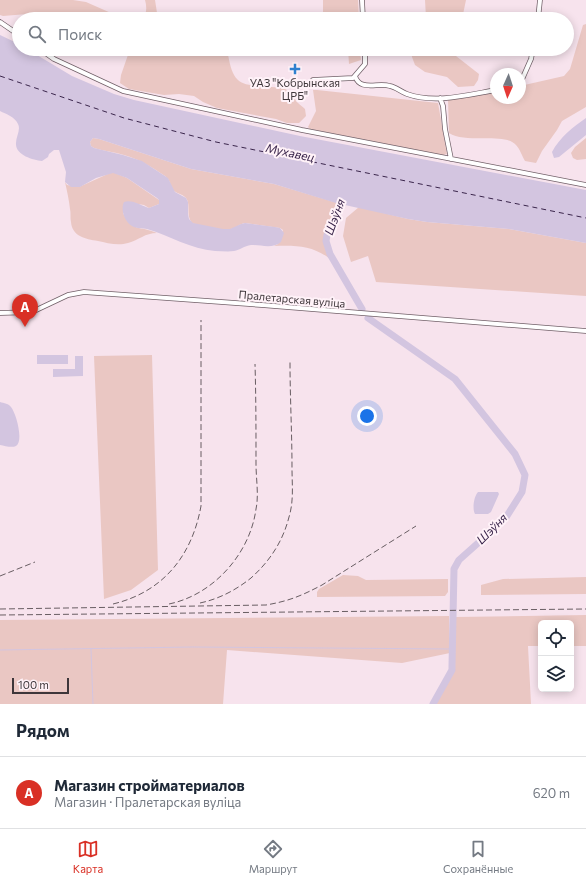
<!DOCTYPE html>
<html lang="ru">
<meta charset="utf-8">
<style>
:root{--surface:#fff;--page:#f6f6f7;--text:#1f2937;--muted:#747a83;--line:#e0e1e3;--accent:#d93025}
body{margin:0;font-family:Commissioner,sans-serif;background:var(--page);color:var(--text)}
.controls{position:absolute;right:12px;bottom:12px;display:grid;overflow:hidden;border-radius:6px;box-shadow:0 2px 10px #0003}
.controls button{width:36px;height:36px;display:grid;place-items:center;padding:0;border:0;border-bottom:1px solid var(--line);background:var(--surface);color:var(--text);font:20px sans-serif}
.compass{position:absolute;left:490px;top:68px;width:36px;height:36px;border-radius:50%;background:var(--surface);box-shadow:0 2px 10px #0003;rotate:183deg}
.scale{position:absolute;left:12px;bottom:10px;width:57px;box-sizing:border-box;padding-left:4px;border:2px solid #3e363a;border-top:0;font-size:11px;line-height:14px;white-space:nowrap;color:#3e363a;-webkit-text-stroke:3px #fff2f8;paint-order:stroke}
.you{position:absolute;left:367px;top:416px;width:14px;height:14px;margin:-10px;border:3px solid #fff;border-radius:50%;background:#1a73e8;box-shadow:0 0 0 6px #1a73e833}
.badge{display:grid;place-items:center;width:26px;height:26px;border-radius:50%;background:var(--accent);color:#fff;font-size:13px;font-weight:700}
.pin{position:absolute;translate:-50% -33px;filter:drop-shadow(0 1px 2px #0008)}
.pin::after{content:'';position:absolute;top:21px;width:14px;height:12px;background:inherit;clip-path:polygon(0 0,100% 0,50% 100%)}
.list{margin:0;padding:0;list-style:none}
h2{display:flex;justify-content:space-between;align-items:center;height:52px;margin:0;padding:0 16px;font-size:17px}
h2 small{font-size:13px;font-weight:400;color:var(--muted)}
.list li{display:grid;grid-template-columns:26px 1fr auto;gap:12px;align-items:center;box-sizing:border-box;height:72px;padding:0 16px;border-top:1px solid var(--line)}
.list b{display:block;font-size:15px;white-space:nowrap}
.list p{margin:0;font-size:13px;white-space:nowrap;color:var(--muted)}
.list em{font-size:13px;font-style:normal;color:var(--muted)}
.icon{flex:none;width:22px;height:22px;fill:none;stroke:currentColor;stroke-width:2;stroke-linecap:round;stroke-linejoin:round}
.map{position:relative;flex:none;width:586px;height:704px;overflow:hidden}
.search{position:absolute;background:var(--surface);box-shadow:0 2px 10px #0003;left:12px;right:12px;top:12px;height:44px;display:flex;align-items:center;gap:10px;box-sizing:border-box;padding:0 14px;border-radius:22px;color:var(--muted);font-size:15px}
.sheet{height:124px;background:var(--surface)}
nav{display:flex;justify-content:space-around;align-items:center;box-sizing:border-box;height:56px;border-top:1px solid var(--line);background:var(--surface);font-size:11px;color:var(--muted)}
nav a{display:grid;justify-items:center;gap:2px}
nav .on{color:var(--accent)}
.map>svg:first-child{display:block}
</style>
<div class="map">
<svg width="586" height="704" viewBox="0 0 586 704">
<rect width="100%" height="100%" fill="#f7e3ed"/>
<path fill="#eac7c3" d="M0,0H73L86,2L111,13L119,19H89L69,16L50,18L27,14L3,16L0,15Z
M145,0H155L158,19H142C147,14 147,7 145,0Z
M323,0H358L359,19H323Z
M425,0H466L462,19H424L426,18Z
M586,24V107L562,121L557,130L542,151L536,163L525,161C522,156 520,149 516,145C505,132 466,144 449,133L448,99L496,91V98H520V86L564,76L570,69L583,25Z
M130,49H227C233,84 237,85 271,87C277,87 284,88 289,91C294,93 294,100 298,103C300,105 303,107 305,109L306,116L299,123H287L276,119L217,108L203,102L194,96L179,94L164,95L129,89L120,83L121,75Z
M348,49H360L361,60L349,64Z
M411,49H457L456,56L479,74L478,80L474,86L458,87L447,77L425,72L415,65L412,57Z
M313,90H317L438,103L447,154L443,155L310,129L308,127L316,111Z
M93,138L99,139L191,169L274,184L341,204C337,217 322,235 328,248C330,253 333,258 335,263C316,246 299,245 274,246L278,244L283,230L280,228L245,223C239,224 236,228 231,229C220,231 203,227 192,223C185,214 192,204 185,197C182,194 178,194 174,191C169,187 172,181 165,176C152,167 139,159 124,155C114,152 104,151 94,148L91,146L90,142Z
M586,138V159L577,160L573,158L571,153L575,147Z
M110,173H115L127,178L159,200V204L149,208L144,205L132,203L123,213C133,233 139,225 157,233C145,233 139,240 128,243C118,246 107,243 98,241C85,239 72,236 71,222C70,217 71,213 70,209C69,200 67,191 65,182L67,185L79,187Z
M359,207L408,219L427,222L509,229L586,243V296L376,282L368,256L351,262L343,236L346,218Z
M152,355L158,570L131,590L104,599L94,356Z
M343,575L358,576L366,580L448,579V592L445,596L317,597V592L319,589Z
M586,577V594L481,595V585L503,579Z
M586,615V646H571V623H541V646H528L531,704H435L454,670L456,617Z
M449,616L450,653L402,663L227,650L223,704H0V620Z"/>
<path fill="#d3c5e0" d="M0,35L19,44V49H27L72,76L114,94L134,100L300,136L586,190V243L509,229L427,222L408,219L336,203L274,184L191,169L99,139L93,138L90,142L91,146L94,148L123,155L142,161L168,178L175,192L186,198L188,202V214L189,219L193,223L223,229H230L241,224L245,223L275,227L280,228L284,233L281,242C273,249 261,245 251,245C244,246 240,250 234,251C228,252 221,251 215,251C191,249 170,236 147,229C143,228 137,229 132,226C125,222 120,210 124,202C132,199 142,206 149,208L159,204V200L157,198L127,178L113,173L96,178L80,187H71L65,182L66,172L59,150H54L49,154L48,157L42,161C33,160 15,155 16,143C16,136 21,130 18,124C15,117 6,114 0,111Z
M586,118V135L559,157L554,158L552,152C560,137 573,127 586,118Z
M37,355H68V364H37Z
M75,356H83V376L53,377V369H75Z
M0,402C4,403 9,404 11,407C16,413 24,441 16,446C12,448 5,446 0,445Z
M478,492H498L499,494L491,512L488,514H475C472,509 474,496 478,492Z"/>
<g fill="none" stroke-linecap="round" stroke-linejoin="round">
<path stroke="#d3c5e0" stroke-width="1" d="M91,649L93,704
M0,650L192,647L453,649"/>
<path stroke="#d3c5e0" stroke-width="7" d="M343,196L339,212L327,235L326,241L330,254L362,309
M368,318L455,379L515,454L525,475L522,492L505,519L459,560L454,569L452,666V670L433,704"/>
<path stroke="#3a254b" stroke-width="1" stroke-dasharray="5 4" stroke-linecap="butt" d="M0,76L124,118L216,142L586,218"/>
<defs>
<path id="minor" d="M362,0L363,19
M538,19L540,0
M0,22L19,35
M40,49L54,59L123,91L302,130L586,185
M355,76C360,92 378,82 390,86C396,87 401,92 407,94C435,104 467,95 496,90
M313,80L353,78L365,64V49
M520,84L531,59L533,49
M440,98L443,106L445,129L451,159
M0,313L32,312L68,295L84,292L262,305L586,331"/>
</defs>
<use href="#minor" stroke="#716068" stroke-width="5.5"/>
<use href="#minor" stroke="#fff" stroke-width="4"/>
<path stroke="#685d62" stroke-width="1" stroke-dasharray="6 3" stroke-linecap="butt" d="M0,576L35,562
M200,603C219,599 236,590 251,578C270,561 283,541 289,517C294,501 292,484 292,468C292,433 290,397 290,362
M113,604C163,592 192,556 201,506V320
M169,604C213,595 250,554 256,509C259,495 256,479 256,464C256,430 256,397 255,364
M0,609L266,605C289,601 301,596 322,585L416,526
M0,615L586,609"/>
</g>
<path fill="#2e80cf" stroke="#fff2f8" stroke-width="1.5" d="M293 63h4v4h4v4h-4v4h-4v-4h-4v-4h4z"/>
<g text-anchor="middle" stroke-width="4" stroke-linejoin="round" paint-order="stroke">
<g font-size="11" fill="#3e363a" stroke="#fff2f8">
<text x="295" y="87">УАЗ "Кобрынская<tspan x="295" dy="13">ЦРБ"</tspan></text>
</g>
<g font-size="11" fill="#3e363a" stroke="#fff2f8">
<text transform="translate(292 299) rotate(5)" y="4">Пралетарская вуліца</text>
</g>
<g font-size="12" font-style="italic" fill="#3a254b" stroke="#fff2f8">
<text transform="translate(290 153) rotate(12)" y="4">Мухавец</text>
<text transform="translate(335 217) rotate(-70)" y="4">Шэўня</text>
<text transform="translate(492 529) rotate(-45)" y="4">Шэўня</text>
</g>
</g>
</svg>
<div class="controls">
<button><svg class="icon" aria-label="locate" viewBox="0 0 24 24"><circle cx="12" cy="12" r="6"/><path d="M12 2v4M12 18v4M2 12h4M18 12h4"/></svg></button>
<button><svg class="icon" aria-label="layers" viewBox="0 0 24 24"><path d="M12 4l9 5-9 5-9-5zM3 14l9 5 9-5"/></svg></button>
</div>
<svg class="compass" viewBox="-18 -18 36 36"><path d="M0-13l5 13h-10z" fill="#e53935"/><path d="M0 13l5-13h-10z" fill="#747a83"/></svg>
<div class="scale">100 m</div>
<div class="you"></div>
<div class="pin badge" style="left:25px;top:327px">A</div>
<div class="search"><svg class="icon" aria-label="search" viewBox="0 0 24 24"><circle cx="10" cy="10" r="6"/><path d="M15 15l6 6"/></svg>Поиск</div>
</div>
<section class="sheet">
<h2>Рядом<small></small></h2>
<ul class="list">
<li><span class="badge">A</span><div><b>Магазин стройматериалов</b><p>Магазин · Пралетарская вуліца</p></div><em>620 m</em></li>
</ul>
</section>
<nav>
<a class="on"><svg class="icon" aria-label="map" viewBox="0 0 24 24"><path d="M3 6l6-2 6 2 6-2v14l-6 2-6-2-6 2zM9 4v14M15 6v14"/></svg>Карта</a>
<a><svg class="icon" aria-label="directions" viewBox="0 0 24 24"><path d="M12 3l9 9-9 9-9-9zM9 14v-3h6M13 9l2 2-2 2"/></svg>Маршрут</a>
<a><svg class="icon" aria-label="saved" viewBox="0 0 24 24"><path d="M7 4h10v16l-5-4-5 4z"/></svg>Сохранённые</a>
</nav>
